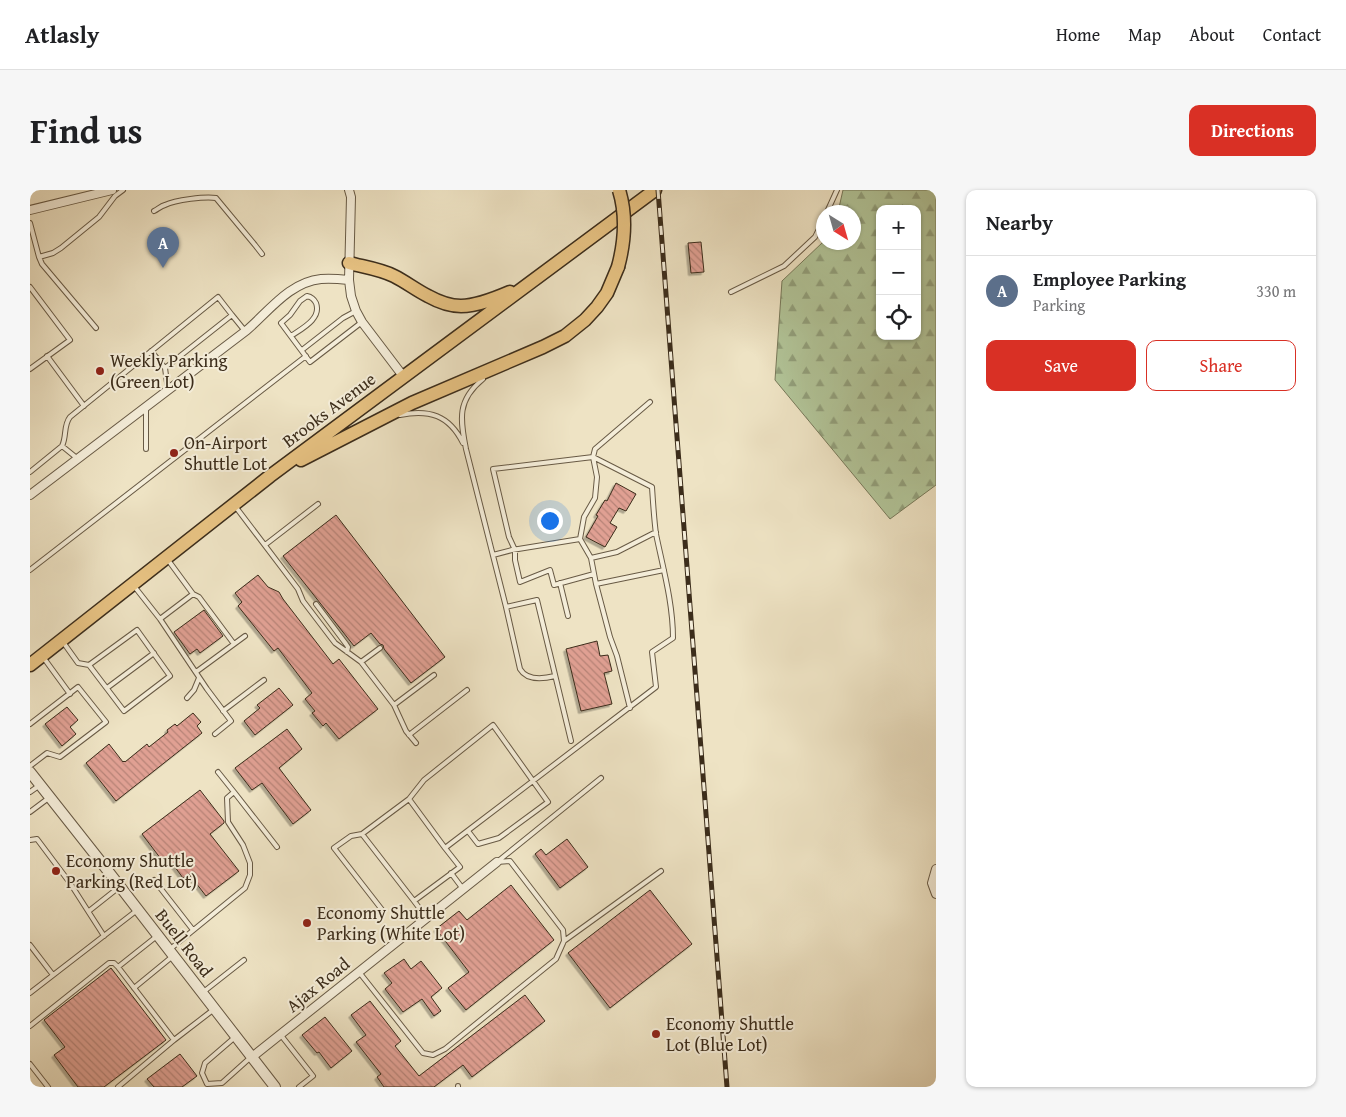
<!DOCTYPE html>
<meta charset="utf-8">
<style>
:root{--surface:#fff;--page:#f6f6f6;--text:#202124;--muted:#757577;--line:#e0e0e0;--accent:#d93025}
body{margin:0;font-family:"Gentium Book Plus",serif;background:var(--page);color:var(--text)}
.controls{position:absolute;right:15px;top:15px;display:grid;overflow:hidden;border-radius:10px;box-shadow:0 1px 4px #0004}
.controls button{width:45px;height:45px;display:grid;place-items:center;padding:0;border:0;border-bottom:1px solid var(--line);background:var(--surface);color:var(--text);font:25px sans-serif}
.compass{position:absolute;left:786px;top:15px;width:45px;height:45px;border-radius:50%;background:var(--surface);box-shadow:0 1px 4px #0004;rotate:143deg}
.you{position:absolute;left:519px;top:330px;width:18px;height:18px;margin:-12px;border:4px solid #fff;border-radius:50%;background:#1a73e8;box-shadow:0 0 0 8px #1a73e833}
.badge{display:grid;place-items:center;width:32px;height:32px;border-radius:50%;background:var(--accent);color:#fff;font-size:16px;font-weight:700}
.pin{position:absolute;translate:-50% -41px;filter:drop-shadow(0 1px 2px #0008)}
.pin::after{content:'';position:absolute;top:26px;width:18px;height:15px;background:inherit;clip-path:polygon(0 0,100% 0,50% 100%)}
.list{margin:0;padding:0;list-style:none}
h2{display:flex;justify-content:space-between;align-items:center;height:65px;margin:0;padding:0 20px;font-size:21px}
h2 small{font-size:16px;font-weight:400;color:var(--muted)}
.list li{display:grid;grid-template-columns:32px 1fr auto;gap:15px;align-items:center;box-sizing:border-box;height:70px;padding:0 20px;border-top:1px solid var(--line)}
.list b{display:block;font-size:19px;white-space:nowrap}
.list p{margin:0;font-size:16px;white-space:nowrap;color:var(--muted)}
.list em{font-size:16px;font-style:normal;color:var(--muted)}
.actions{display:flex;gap:10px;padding:15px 20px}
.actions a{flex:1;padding:11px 0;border:1px solid var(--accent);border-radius:10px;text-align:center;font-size:18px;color:var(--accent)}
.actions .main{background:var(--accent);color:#fff}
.icon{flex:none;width:28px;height:28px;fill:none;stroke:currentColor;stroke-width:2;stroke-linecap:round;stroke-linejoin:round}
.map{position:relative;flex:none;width:906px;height:897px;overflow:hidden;border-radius:10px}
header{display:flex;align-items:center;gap:30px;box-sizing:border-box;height:70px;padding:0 25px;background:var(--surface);border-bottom:1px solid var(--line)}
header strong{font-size:24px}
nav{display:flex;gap:28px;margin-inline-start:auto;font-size:18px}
.intro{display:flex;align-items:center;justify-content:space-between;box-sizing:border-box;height:120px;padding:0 30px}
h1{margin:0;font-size:35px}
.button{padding:12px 22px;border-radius:10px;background:var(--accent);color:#fff;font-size:18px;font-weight:700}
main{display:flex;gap:30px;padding:0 30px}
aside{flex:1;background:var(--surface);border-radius:10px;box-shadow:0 1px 4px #0004}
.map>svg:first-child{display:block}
</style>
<header>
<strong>Atlasly</strong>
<nav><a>Home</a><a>Map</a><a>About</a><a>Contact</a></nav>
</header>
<div class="intro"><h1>Find us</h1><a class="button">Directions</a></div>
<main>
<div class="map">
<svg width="906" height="897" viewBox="0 0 906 897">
<defs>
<pattern id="forest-firs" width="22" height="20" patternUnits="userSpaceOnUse" patternTransform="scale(1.25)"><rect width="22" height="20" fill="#b2c599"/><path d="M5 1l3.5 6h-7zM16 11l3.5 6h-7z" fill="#92a07c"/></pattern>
<pattern id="building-back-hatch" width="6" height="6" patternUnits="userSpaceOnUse" patternTransform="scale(1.25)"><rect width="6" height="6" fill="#e0a093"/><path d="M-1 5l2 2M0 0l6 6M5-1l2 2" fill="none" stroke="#b78377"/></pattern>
<filter id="shadow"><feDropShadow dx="-2.5" dy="2.5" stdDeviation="0" flood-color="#0004"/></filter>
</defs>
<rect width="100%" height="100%" fill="#eee3c4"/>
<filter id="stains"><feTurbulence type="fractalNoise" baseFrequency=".004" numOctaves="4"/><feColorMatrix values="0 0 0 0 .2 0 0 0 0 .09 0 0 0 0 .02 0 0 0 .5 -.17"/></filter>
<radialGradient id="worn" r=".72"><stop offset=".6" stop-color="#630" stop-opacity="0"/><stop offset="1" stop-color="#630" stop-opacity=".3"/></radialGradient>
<path fill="url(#forest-firs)" stroke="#77795a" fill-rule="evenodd" d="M813,0H906V295L860,329L745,190L752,91L793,52H824V22H808ZM850,19H887V146H850Z"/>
<path fill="url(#building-back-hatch)" stroke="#3c2d1b" filter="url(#shadow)" d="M671,52L674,82L661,83L658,53Z
M586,293L606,304L596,321L589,318L580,333L587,337L575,357L556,347L568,326L566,325L575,310L577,311Z
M306,325L415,467L381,493L354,459L353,455L350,454L341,443L324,456L253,366Z
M228,385L238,397L249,402L253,409L303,474L309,469L348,519L309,549L296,533L293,536L282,523L285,521L275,509L282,503L248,458L244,461L208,416L212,412L205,403Z
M174,420L193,446L170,463L167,459L160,464L144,442Z
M567,451L570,466L578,465L582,481L574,483L582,514L551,521L536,459Z
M249,498L263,515L225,545L214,531L230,518L227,515Z
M37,517L48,530L40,537L46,544L32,556L15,534Z
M163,523L171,532L167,536L172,543L86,611L56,573L79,554L93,572L94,571L95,572L117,554L119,557L138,542L137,540L145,534L147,536Z
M257,539L272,559L249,578L281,620L263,634L232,593L222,600L205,578Z
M170,600L194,631V633L180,644L209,681L176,706L159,684L153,688L139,669L134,673L112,644Z
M537,649L558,677L530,698L505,664L511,659L516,665Z
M481,695L524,750L436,820L418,798L439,782L406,739L429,721L437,730Z
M620,700L662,754L580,818L538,763Z
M374,769L381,779L391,771L412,798L401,807L411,821L404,826L392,809L373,822L355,799L362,793L354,783Z
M81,778L136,850L74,897H48L24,865L35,857L14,830Z
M495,805L515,831L442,887L433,875L404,897H354L347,887L351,884L326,852L336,845L321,825L340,811L371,851L365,856L389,886Z
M295,827L322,861L301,878L289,862L287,863L272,845Z
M150,864L167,886L152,897H124L117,889Z"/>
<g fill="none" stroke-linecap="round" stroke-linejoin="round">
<defs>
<path id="service" d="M124,21C128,19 131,16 135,15C145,10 176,6 186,8L225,55L232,64
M797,22L807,0
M0,33L9,67L12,74L66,138
M9,67L23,63L31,58L69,27L85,6L93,0
M0,97L40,150L0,179
M701,102L754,76L785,47L794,29
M261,146C271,139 292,129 286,113C284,109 282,107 277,106L270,111L260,125L251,133L280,172L332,132
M272,160L313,128L326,121
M121,161L135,178
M17,166L54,216
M453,189C427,210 430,229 436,259L476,417L490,479C497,491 513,489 525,486
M138,200L135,178L202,125L215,141
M116,218V259
M370,225C399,219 419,225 433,253
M32,256L48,269
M0,282L32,256C37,246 33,236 40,227L188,107L202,125
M205,316L268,399L273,411L305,453L331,472L364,515L376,541L386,553
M235,355L288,314
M463,365L482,360L550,349
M561,368L587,362L626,342
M0,380L276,166
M530,393L538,426
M566,394L634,380
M104,396L130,429L163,404L138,370
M163,404L169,407L204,454
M286,414L316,454L318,457L317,462
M476,417L507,410L541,551
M130,429L177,499L201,531L185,544
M33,452L48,473L59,475L94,521L140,486L107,440L59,475
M13,467L40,504
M331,472L350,458
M166,482L215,446
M77,498L124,463
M157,508L164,500L169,488
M364,515L404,485
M600,518L587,466L580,447L566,394L561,368L550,349L554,327L565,308L567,287L563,267L565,259L620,212
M193,521L234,490
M0,534L48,497L76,532L30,567L17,563L0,576
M379,545L437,500
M0,602L10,595
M204,602L247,657
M379,609L394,590L463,535L518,612L469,648L448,654L438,641
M0,622L20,607
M332,644L321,646L304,658L353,721
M0,650L7,649L40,693L74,746
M415,658L379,609L332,644L384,711L430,677L415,658L626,497L622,462L643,448C643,413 633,378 626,344C624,329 623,312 622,297L563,267L463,279L479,347L485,360V370L490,392L520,380L524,395L564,384
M467,672L571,588
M421,683L433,699
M124,690L163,740
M384,711L396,727
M59,721L88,698
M127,746L88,777L144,850
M534,751L631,681
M0,755L23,785
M139,760L215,698L220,685V673L213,655L198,632L197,608L204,602L188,582
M329,782L393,863L403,865L415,859L526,769L534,751L533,740L480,671L467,672
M104,798L143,766
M0,803L106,721
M172,803L214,770
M0,836L79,773H84L88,777
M250,844L283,886L269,897
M204,848L175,873L172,883L177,894L192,893L221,867
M0,874L18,897
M88,897L144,850L183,820
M428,897V896"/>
<path id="minor" d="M319,0L321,7L319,90L321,106L326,121L332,132L373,186
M0,20L82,0
M0,305L217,140C239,121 260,92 291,89C300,88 310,89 319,90
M906,679L902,693L906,704
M222,867L467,672"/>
<path id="tertiary" d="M0,582L71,672L245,897"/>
<path id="primary" d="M319,73C334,77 350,79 364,86C376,92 386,100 398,106C407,111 420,116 431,116C447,116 466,108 480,102
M271,270L382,213L513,157L535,146L555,130L567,117L577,103L588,77
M0,475L240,286L625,0"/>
</defs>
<use href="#service" stroke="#685a45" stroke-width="6"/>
<use href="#minor" stroke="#685a45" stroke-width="10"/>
<use href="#tertiary" stroke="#685a45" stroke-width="12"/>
<use href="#primary" stroke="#3c2d1b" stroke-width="15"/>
<use href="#service" stroke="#f4edd9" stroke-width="4"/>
<use href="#minor" stroke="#f4edd9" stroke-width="8"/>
<use href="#tertiary" stroke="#f4edd9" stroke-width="10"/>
<use href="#primary" stroke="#e7c282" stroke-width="12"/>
<defs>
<path id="rail" d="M628,0L697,897"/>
</defs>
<use href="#rail" stroke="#3c2d1b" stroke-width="5"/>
<use href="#rail" stroke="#f4edd9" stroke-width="3" stroke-dasharray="9" stroke-linecap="butt"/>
<defs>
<path id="primary-bridge" d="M588,77C595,51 597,26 589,0"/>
</defs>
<use href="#primary-bridge" stroke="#3c2d1b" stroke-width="15" stroke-linecap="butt"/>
<use href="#primary-bridge" stroke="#e7c282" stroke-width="12"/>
</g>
<g fill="#8f2418" stroke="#f4edd9" stroke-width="2">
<circle cx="70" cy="181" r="5"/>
<circle cx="144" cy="263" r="5"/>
<circle cx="26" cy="681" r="5"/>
<circle cx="277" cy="733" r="5"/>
<circle cx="626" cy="844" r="5"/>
</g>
<g text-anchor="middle" stroke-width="4" stroke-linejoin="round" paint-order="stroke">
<g font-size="18" fill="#3c2d1b" stroke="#f4edd9" text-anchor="start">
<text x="80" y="177">Weekly Parking<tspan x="80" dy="21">(Green Lot)</tspan></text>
<text x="154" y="259">On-Airport<tspan x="154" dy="21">Shuttle Lot</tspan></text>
<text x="36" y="677">Economy Shuttle<tspan x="36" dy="21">Parking (Red Lot)</tspan></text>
<text x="287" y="729">Economy Shuttle<tspan x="287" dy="21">Parking (White Lot)</tspan></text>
<text x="636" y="840">Economy Shuttle<tspan x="636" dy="21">Lot (Blue Lot)</tspan></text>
</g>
<g font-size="18" fill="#3c2d1b" stroke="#f4edd9">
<text transform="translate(299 220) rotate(-37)" y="6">Brooks Avenue</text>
<text transform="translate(154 753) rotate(52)" y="6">Buell Road</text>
<text transform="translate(288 795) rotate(-39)" y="6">Ajax Road</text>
</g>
</g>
<rect width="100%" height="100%" filter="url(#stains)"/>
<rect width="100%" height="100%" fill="url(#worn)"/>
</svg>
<div class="controls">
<button>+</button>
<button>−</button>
<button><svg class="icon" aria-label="locate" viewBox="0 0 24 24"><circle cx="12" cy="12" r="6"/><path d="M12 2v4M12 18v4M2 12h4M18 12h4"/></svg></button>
</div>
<svg class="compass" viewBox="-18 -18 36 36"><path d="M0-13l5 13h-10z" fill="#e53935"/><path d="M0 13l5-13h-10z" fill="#757577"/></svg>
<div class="you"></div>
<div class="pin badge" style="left:133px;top:78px;background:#5c6f8a">A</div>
</div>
<aside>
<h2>Nearby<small></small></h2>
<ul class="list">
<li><span class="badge" style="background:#5c6f8a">A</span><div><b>Employee Parking</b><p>Parking</p></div><em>330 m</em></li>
</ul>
<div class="actions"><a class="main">Save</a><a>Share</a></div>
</aside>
</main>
